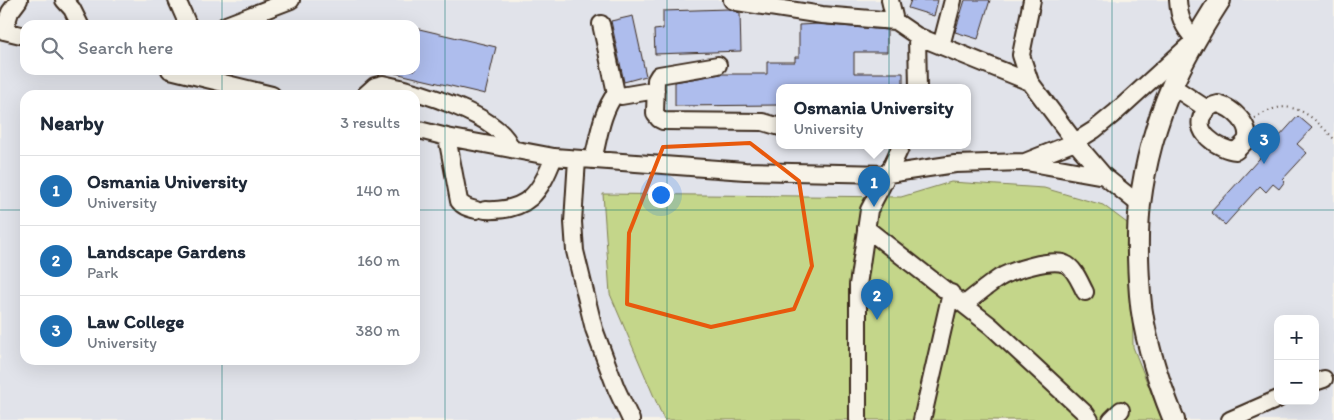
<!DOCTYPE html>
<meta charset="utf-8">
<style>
:root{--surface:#fff;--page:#f6f6f7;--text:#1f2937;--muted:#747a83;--line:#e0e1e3;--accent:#1f6fb2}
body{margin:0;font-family:Itim,sans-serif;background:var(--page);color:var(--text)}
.controls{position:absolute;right:15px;bottom:15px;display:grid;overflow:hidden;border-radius:10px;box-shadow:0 5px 20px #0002}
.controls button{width:45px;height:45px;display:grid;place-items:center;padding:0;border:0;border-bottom:1px solid var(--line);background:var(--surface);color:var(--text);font:25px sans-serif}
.you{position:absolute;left:660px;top:194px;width:18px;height:18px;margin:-12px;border:4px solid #fff;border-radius:50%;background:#1a73e8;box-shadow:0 0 0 8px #1a73e833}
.badge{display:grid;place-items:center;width:32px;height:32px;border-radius:50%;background:var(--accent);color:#fff;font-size:16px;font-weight:700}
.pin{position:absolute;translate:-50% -41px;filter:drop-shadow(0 1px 2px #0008)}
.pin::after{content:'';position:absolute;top:26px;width:18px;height:15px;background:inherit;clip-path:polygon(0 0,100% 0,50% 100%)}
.popup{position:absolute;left:776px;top:84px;width:195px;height:65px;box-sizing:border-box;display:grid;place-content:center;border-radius:10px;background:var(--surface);filter:drop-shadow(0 1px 4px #0005);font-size:16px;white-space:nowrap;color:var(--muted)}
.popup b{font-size:19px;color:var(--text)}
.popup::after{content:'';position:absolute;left:50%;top:100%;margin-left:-10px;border:10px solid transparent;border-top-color:var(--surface)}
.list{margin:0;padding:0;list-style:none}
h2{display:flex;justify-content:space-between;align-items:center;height:65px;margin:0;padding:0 20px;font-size:21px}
h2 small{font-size:16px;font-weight:400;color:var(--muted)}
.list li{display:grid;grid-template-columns:32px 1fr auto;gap:15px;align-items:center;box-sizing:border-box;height:70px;padding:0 20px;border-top:1px solid var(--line)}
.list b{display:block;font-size:19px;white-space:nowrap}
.list p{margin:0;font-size:16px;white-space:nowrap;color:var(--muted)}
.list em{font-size:16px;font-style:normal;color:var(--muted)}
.icon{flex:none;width:28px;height:28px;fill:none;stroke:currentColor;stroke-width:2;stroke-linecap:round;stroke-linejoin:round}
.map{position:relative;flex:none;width:1334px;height:420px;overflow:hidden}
.search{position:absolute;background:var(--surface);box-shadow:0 5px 20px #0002;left:20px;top:20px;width:400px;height:55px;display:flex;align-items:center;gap:12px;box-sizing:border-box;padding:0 18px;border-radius:15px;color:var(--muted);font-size:19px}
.panel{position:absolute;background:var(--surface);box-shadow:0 5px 20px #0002;left:20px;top:90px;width:400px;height:275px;border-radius:15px}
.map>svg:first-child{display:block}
</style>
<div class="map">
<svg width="1334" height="420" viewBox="0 0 1334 420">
<rect width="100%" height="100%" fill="#f7f3e8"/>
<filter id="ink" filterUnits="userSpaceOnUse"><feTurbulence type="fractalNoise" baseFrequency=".02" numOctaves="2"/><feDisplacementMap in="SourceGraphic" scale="10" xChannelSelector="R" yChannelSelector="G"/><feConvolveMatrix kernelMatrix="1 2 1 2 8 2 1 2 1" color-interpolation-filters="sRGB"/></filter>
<g filter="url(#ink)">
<path fill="#e1e3ea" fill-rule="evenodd" d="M0,0H1334V420H0ZM25,25H415V70H25ZM780,88H968V146H780ZM25,95H415V360H25ZM1278,319H1315V401H1278Z"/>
<path fill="#c4d68a" stroke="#808054" d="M951,182L1044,188L1103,205L1131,226L1133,347L1162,420H664L610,294L603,194L901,197Z"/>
<path fill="#aebded" stroke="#3b2a1e" d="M911,0H938L934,16L908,8Z
M965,0H990L978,39L955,32Z
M728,9L740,13L741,51L655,54L654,30L663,29V11Z
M633,16L646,76L624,82L611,21Z
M818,24L887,30V52H854V73H903V88H780V105L675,106V82L721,74H767V62H795V57H799V25Z
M415,28L496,47L485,94L395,73V70H415Z
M1298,116L1312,128L1297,144L1307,153L1283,179L1285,181L1279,189L1273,184L1266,192L1260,186L1225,225L1211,212Z"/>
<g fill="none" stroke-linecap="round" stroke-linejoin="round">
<defs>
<path id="minor" d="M64,0L72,9L80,25
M177,0L188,25
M732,0L737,2L822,15L895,21
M890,0L895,21L917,36L1030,82L1021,55L1032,0
M601,24L616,93L621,96L656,90
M226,25L291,0
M0,30L25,36
M4,31L10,12L19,0
M917,36L918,88
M941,46L953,0
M718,65L659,75L656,80L655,114L659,119L663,121L763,122L780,127
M170,70L272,95
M1030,82L1075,142L1104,176
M1172,86L1207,109
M365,95L375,86L383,84C413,90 503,115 511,149
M1218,104C1233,108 1252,125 1246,141L1236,151C1219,150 1189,130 1205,112C1208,108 1212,105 1218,104Z
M415,129L447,137L554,157L745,171L888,174L955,164L1025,162L1075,142L1094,130L1116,112L1195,40C1183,27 1179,17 1178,0
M447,137L459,201C463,207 469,208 476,210
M577,159L573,222L575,251L594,329L616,388L631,420
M593,160C599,136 601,113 616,93
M1026,162L1104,176L1140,205
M485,210C528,212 540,193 554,157
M866,228L991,326L1086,414L1090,420
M965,304C976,295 987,286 999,278C1013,270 1051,258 1065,264C1075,268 1080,283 1085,292
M1315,382L1324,379
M858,420V285L869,210L888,174L901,146
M922,420L951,293
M1111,420L1121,410
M1230,420L1278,399"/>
<path id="major" d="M1174,420C1159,383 1143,335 1140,295C1138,269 1137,230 1140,204C1145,164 1156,123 1172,86C1185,56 1202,28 1220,0"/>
</defs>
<use href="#minor" stroke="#3b2a1e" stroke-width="20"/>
<use href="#major" stroke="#3b2a1e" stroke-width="24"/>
<path stroke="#3b2a1e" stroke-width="2" stroke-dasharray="1 4" stroke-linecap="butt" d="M1255,118C1261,115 1267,111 1273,109C1299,101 1318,122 1334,139"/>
<use href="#minor" stroke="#f7f3e8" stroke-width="16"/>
<use href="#major" stroke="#f7f3e8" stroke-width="20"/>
</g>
</g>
<path fill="none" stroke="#e8590c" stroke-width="4" stroke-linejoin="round" d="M750,143L799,181L812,266L794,309L711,327L627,304L629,233L663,147Z"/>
<path fill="none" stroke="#0f766e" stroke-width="1" stroke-opacity="0.55" d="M222,0V25M445,0V420M667,0V420M889,0V420M1112,0V420M222,70V95M0,210H25M415,210H1334M222,360V420"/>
</svg>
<div class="controls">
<button>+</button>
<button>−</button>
</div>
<div class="you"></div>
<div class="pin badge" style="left:874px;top:207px">1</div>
<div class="popup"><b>Osmania University</b>University</div>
<div class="pin badge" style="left:877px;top:320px">2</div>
<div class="pin badge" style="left:1264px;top:164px">3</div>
<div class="search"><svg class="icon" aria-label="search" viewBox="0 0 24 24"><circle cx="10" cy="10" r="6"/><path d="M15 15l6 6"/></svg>Search here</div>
<section class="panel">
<h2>Nearby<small>3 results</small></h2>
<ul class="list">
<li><span class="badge">1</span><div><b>Osmania University</b><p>University</p></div><em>140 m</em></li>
<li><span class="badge">2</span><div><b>Landscape Gardens</b><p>Park</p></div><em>160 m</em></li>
<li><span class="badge">3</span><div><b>Law College</b><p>University</p></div><em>380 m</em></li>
</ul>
</section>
</div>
